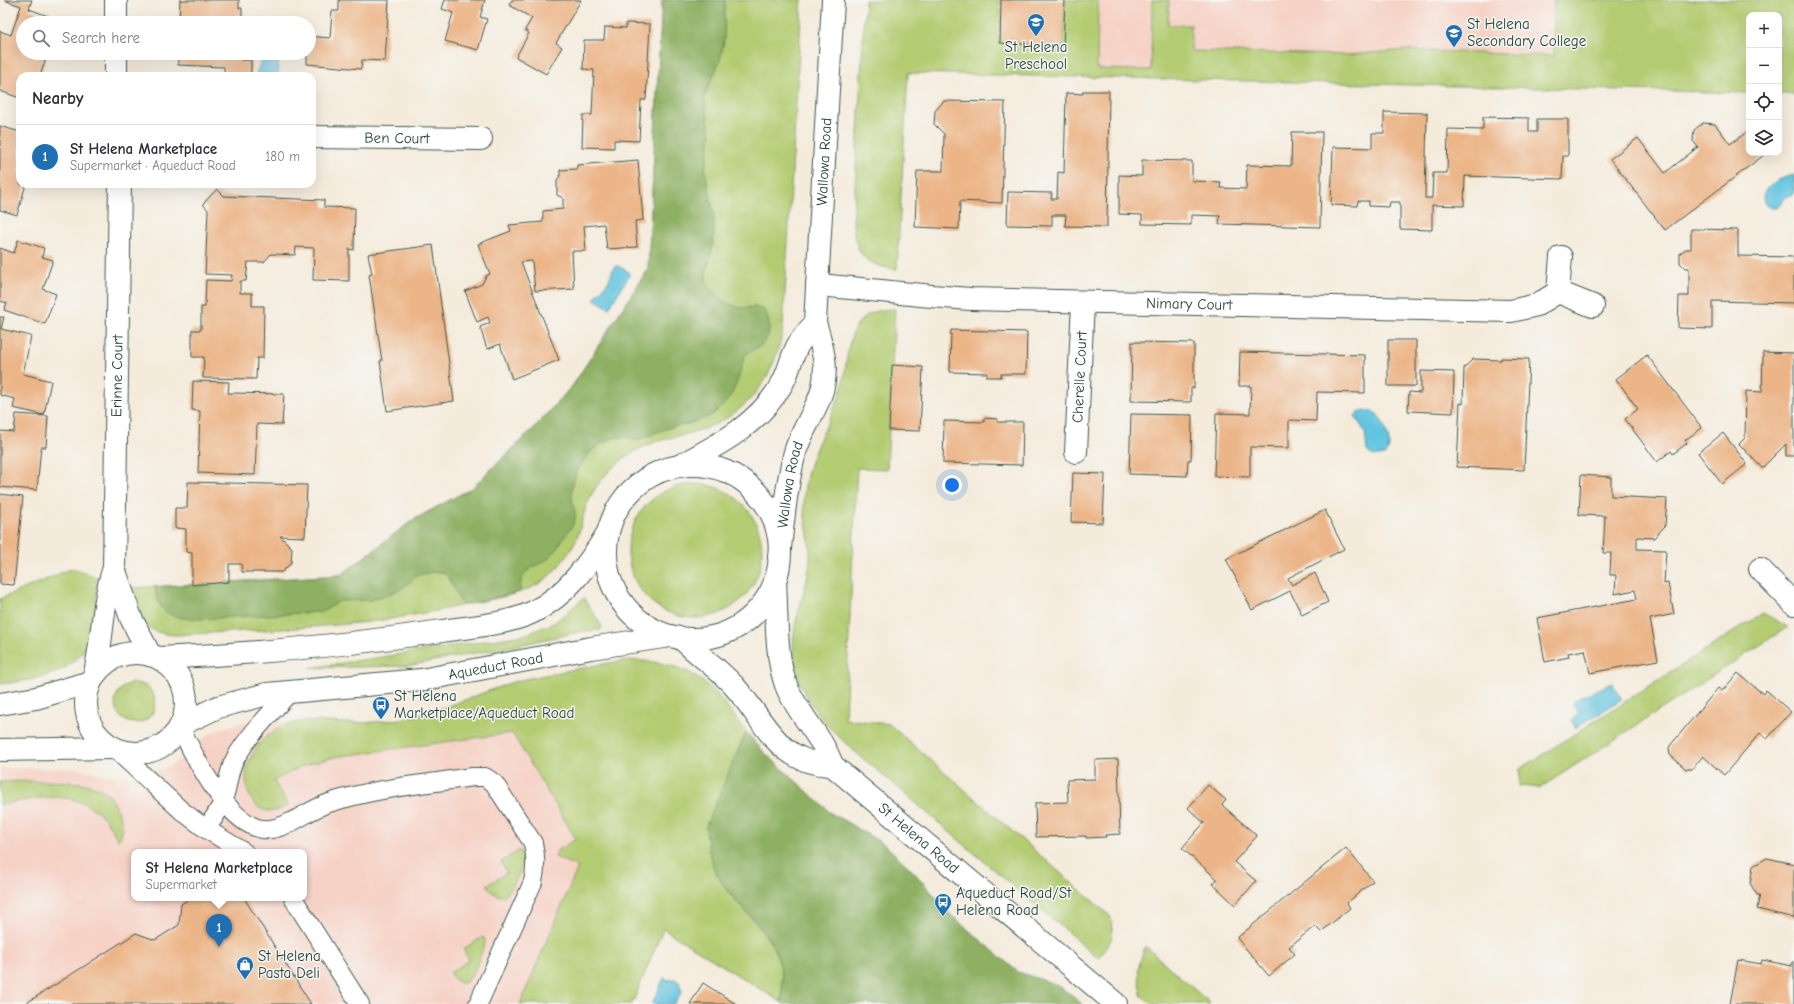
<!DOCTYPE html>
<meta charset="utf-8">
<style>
:root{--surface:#fff;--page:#f7f7f7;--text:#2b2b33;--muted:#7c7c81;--line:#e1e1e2;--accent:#1f6fb2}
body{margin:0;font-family:"Comic Neue",sans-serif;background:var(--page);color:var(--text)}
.controls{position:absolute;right:12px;top:12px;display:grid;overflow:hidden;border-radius:8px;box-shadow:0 4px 16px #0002}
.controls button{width:36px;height:36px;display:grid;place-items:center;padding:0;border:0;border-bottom:1px solid var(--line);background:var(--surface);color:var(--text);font:20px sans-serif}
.you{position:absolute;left:952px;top:485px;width:14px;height:14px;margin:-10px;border:3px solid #fff;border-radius:50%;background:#1a73e8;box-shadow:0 0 0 6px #1a73e833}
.badge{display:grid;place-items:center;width:26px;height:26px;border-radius:50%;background:var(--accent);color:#fff;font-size:13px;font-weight:700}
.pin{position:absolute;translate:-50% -33px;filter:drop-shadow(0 1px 2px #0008)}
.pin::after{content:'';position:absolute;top:21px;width:14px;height:12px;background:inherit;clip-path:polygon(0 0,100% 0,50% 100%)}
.popup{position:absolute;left:131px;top:849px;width:176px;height:52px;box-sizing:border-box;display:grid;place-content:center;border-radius:8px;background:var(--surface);filter:drop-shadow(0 1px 3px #0005);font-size:13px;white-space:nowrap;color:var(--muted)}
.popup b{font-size:15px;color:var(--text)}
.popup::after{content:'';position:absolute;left:50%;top:100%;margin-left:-8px;border:8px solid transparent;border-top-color:var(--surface)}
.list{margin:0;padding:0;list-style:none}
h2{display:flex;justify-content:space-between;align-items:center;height:52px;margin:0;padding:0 16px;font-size:17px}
h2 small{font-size:13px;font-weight:400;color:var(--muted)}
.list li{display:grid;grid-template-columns:26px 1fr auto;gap:12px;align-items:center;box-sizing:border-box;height:64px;padding:0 16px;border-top:1px solid var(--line)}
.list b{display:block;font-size:15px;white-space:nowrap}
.list p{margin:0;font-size:13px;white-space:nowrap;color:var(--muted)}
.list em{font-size:13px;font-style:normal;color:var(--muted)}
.icon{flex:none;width:22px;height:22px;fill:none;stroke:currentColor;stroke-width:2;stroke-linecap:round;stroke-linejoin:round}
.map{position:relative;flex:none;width:1794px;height:1004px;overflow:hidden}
.search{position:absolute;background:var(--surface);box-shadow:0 4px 16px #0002;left:16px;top:16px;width:300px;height:44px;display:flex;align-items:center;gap:10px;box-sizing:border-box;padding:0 14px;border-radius:22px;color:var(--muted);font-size:15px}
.panel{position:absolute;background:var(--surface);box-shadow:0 4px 16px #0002;left:16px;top:72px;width:300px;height:116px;border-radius:12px}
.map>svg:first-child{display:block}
</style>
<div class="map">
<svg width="1794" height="1004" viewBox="0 0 1794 1004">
<rect width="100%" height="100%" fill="#f6f6f2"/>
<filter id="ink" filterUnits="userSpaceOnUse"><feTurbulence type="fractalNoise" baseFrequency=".025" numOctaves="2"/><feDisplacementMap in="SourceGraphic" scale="8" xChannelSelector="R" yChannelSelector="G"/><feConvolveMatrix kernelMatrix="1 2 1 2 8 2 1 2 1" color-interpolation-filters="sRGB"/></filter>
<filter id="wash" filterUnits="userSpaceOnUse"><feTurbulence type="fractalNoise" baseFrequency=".012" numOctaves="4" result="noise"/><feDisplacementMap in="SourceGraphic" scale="16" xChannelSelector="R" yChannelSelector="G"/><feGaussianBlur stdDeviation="0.9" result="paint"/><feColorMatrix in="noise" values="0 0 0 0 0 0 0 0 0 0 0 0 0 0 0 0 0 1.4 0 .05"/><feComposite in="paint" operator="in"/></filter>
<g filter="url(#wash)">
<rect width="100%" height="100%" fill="#f4ebdb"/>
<path fill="#f6d1c5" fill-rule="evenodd" d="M914,0H1794V94H1779V15H1749V93L911,73Z
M248,721H273L297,723L275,730L264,740L254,753L247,766V773L246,781L250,795L298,767L313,762L341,756L512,733L576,839L557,851L578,867L520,1004H0V768L77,769L106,775L128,776L150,773L166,768L180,760L205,737L212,733L225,727ZM134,852H304V898H134Z"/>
<path fill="#b3cc72" stroke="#698453" d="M662,0H802L783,328C775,380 746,417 694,432C673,438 653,440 634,452C615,463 598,480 589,500C584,511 582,521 579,532C573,550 561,565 547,578C526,595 496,598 470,604C436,611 401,618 367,622C303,629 239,631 176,635C140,633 141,618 131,588L341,575L413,520L472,488L535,427L573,385L648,269Z
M865,0H1001L1000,43L1063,46L1065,0H1098L1097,69L1151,70L1152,0H1169L1168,25H1191V51L1346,55L1407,50L1554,56V0H1794V94H1779V15H1749V93L908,73L897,269C866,266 856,256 853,225Z
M895,309L887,469L857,468L845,719L889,724L1110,916C1117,934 1110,945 1098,958C1033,902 967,848 903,792C875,768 844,745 820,717C809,703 800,687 796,670C786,627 806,600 810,560C811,542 805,525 804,507C802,468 822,437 837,402C854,363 836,309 895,309Z
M628 551a67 67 0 1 1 134 0a67 67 0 1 1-134 0Z
M73,568L97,577C96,595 97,614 92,632C81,674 37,680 0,684V599Z
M584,598L601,625L602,627L600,630L579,632L514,646L407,666L310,668L524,635L554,623Z
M1763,613L1788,627L1540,788L1519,786L1520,769Z
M630,660C695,663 710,682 746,732L733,763L727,890C757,928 789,947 781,1002L663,929L632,1004H520L578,867L555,857L557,851L576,839L512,733L341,756C315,761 297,767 274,781L288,805C256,826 239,789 249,762C255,745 270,730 287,725C307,718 329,723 350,723C370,723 390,721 410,717C442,710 471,697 502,686C519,679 537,677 555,673C580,668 604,663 630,660Z
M115 703a20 20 0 1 1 40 0a20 20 0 1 1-40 0Z
M28,781C50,782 85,779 104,791C113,797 117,808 120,817C123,825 124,834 118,840C113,832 108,821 101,815C71,787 35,799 0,805V782Z
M520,850C521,853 523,856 523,859C523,868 511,892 503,896H499L492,892L487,885L507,873L501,862Z
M483,937L485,940V943C479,958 468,1003 450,973L469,960L463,949Z
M1145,946L1211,1004H1151L1141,995L1138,969Z"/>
<path fill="#8eb064" stroke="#56764c" d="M662,0H725L724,41L720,60L704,98L711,136L705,169L714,215V227L713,245L706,274V280L708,286L723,301L740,308L755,307L764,310C771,321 772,338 760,346C754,350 749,351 744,356C738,386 729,411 697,421C687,425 675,426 665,429C656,432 644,439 636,440C632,441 629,438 625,437C614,436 602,442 594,449C582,460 570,480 572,497C573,508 579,516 572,526C570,530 567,532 565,536C560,541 558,549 553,554C539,569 520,564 520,592L462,605L449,578L442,572H434L418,575L401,589L386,595L370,600L340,601L322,612L199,619C173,618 158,616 155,587L341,575L413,520L472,488L535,427L573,385L648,269Z
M746,732L764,752L831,813L884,844L913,871L951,915L1018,972L1052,983L1063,989L1082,1004H784L781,1002C786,972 777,946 757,923C743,906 726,893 716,873C709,858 707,842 706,826Z"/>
<path fill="#62c4e0" stroke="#40808a" d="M257,53H281L278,64L279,76H255L260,64Z
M1794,175V194L1786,197L1777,208C1769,209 1765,205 1763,198C1763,185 1783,177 1794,175Z
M618,266L629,272V276L609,308L594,299L608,282L614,267Z
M1365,410L1376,413C1384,421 1400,456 1378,456C1373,456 1370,455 1367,451L1365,432L1355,416L1358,412Z
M1612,683L1622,699L1576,728L1571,720L1579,714L1572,703L1582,696Z
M664,978L669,980L675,979L680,983L679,987L681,988L682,992L674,1004H652Z"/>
<g id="blocks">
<path fill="#ecb588" d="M4,0H32L29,9L59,20L58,23H23V53H48L40,76H20V98L0,91V31L11,35L21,6Z
M180,0H239V8H242V23H179Z
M339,0H389L385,61L362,60L361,69L307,64V53H309V36L330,38L332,11H339Z
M445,0H485L480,17L487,19L478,50L445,41L453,13L442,9Z
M512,0H581L556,43L562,47L546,74L516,57L529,33L525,30L532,18L509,5Z
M1001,0H1065L1063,46L1000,43Z
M626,23L650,24L646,100H641L639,141L614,140V148L582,147L583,115H592L594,70L583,69L584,40H604L605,27L626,28Z
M178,53H241V60H251V76H224V67L178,65Z
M1083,91H1109L1107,227L1065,226L1066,215H1052V226L1007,225L1008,192L1052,193L1051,199H1057L1058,172L1064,173L1066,93L1083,94Z
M944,101L1005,102L1002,203L960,201L959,229L915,227L917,171H943L944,134L934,124L935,111Z
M1384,112L1427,113L1425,198H1432L1433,173H1447L1448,129L1483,130V117L1529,118V132H1537V119H1568V156H1563L1562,179L1465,176L1464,206L1432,205V230L1400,229V202H1390L1389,207L1369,206V201H1358L1357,206L1331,205L1333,147L1372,148V133H1384Z
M1703,123L1715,124L1730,144L1747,132L1749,135V153H1763L1764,155L1665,230L1610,159L1638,138L1665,173L1698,147L1693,141L1694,130Z
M0,126L20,132V184H26L17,215L0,210Z
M1292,132H1322L1320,227L1219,224L1220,216L1191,215V225L1142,224V215L1119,214V175L1142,176V160L1192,161V181L1221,182L1220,188L1246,189L1247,165L1291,166Z
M638,160L643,220L635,221L637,247L607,249L604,224L584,226L586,251H572L574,289L535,291L532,261L521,262L559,360L512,379L500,344L487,349L480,327L490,323L488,317L477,322L465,291L482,284L486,276L490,274L478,244L511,231L509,225L543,222V211L563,209V198L557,195V180L560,176V170L577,169V165Z
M217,189L224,196L324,200V207L355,208L354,250L349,249V281L313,280L314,248L296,247L295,255L271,254L264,262H248L246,281H240V293H252V306H264L263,358H257L256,379L203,378L204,357H192V330H201V307H205L206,280L231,281L232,275L205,274L208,210L203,204Z
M1691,229L1738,230V256L1794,257V303L1712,301V329L1678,328L1679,296H1689V268H1685L1680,263V253L1686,249H1691Z
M18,240L44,248L42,257L53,260L43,289L56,294L45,324L4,310L7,303L0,301V248L14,253Z
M433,245L454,401L387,411L380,361H382L369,275L372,274L368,254Z
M0,317H4L1,329L31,336L23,374L51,381L44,415L13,408L15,399L0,395Z
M951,330L1027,332L1026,374H1001V377H987V373L950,372Z
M1388,340H1416V386H1388Z
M1132,342L1194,343V388H1191V402L1131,401Z
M1240,352L1365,355V393L1317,392L1316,421L1289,420V448L1250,447V477L1214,476L1216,413L1250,414L1251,386H1239Z
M1763,352L1794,353V456H1786V444L1762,468L1739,444L1745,438L1746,391L1762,392Z
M1647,355L1702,428L1685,440L1687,443L1673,454L1671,451L1657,462L1625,419L1638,409L1616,379Z
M1501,358L1529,359L1524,470L1457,467L1460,403L1463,404L1464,368L1473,359L1501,360Z
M892,365L923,367L920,431L889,430Z
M1421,371L1454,372L1453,413L1408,411L1409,392L1421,393Z
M193,381L229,382L228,393L284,394L282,425L257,424L255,475L198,473L200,411L192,410Z
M16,414L48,416L46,447H41L37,490L0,487V431L14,432Z
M1131,414L1192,415L1191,460H1188L1187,476L1129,474Z
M984,418L998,419L997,422H1023L1022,465L943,463L944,421L984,422Z
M1723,433L1747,464L1722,484L1698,453Z
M1073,473L1105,474L1103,523L1071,522Z
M1581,475L1611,477V496L1667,499L1665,526L1654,538L1637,537V549L1666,550L1664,584L1668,583L1674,614L1650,619L1658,660L1590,673L1585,650L1568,653L1569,657L1545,662L1537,618L1637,599L1635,590L1615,594L1616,575H1610L1611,553H1603L1605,516L1579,515Z
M188,482L307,485L305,537L280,536L292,548L291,563L282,572H242L241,564H229V582L192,585V553L186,552V529L175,528V508H187Z
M0,494L23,497L14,585L0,584Z
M1325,510L1344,549L1288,578L1292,585L1315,573L1328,602L1302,615L1290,591L1252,610L1226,559Z
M1738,673L1763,694L1766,690L1791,712L1767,739L1760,733L1724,775L1703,756L1692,769H1686L1670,755L1669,747L1718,688L1722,691Z
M1118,759L1120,834L1105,835L1106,837L1086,838V836L1036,837L1035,803L1068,802L1067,780L1095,779V760Z
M1208,785L1226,800L1222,805L1257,836L1234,862L1256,881L1235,905L1213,884L1217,879L1182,848L1204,823L1188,808Z
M1346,848L1373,881L1347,903L1350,908L1321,932L1315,926L1289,947L1295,954L1269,976L1237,938Z
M1767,858L1794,864V918L1757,909L1760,895H1757L1750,883L1753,866Z
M191,898H244L311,1004H25L136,933L155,940L179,925L181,904Z
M1738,960L1761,964L1762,960L1792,966V962H1794V1004H1730Z
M703,983L736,1004H690Z"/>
</g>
</g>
<g filter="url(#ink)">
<use href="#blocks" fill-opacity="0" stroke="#3f574d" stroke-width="1"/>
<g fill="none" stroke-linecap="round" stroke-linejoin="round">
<defs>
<path id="service" d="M180,727C194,756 232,835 271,829C292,826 309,809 329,803C375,788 425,784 473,777H485L494,783L533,843C536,856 536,869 533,882L478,1004
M116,750L182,811L206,829L244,852
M206,829C212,820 220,811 223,800C228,787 228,771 235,759C249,734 271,713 290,692
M293,898L360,1004"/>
<g id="minor">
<path d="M116,23V0"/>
<path d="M116,53V76"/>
<path id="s1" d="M312,137L481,139"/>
<path d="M1561,257L1558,292L1593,306"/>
<path id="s2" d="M817,285C869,289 919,296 971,299L1511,311L1537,305L1558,292"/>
<path id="s3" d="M1076,452L1083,302"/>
<path d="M114,568L131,618L150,655"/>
<path d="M1760,569L1794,604"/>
<path id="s4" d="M95,673C103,638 102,602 114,568L120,184"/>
</g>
<g id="secondary">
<path d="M681,465C720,444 759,424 782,384C789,372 791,357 798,345C803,337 809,330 815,323"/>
<circle cx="693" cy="552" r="87"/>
<path id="s5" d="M779,557C783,522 786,487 795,452C800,436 808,423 815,408C831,378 825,354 815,323L833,0"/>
<path id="s6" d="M775,580C777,611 775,656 786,685C797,714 822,735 832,765L1116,1004"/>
<path d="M681,638C698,655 719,669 735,687C766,722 778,764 832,765"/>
<circle cx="136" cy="703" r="50"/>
<path d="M159,658C254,654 348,645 442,631C469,627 509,624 533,612C567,595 588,565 607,534"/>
<path d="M0,704L36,698L90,682"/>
<path id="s7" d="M182,724L218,707L267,694L421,680L591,648L670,636"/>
<path d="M0,750L112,748"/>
</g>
</defs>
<use href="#service" stroke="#3f574d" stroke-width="20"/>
<use href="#minor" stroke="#3f574d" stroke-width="24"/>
<use href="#secondary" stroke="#3f574d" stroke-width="24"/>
<use href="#service" stroke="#fff" stroke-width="18"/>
<use href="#minor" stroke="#fff" stroke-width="22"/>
<use href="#secondary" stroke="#fff" stroke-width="22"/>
</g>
</g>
<defs>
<symbol id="school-pin" viewBox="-11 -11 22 30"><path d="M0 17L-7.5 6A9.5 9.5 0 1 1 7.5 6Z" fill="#1f6fb2" stroke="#f6f6f2"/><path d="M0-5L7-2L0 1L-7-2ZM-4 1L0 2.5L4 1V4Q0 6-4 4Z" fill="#fff"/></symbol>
<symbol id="bus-pin" viewBox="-11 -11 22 30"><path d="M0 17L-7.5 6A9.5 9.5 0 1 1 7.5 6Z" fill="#1f6fb2" stroke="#f6f6f2"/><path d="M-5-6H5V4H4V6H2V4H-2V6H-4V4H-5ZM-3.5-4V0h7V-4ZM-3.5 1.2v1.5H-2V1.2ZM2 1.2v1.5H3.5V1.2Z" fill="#fff"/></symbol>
<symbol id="shop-pin" viewBox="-11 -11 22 30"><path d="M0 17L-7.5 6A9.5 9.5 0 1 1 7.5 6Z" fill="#1f6fb2" stroke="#f6f6f2"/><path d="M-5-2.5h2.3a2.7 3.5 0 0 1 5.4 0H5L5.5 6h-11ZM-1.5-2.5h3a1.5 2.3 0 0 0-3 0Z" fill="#fff"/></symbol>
</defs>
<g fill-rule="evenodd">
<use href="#school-pin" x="1026" y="12" width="20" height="27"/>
<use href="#school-pin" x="1444" y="23" width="20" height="27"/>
<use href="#bus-pin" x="371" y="695" width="20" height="27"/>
<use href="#bus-pin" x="933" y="892" width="20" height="27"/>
<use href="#shop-pin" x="235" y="955" width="20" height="27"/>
</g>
<g text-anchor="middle" stroke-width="3" stroke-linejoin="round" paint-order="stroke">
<g font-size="15" fill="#1f3d34" stroke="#f6f6f2" text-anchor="start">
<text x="1467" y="29">St Helena<tspan x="1467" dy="17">Secondary College</tspan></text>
<text x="1036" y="52" text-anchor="middle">St Helena<tspan x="1036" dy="17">Preschool</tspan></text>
<text x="394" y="701">St Helena<tspan x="394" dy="17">Marketplace/Aqueduct Road</tspan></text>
<text x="956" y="898">Aqueduct Road/St<tspan x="956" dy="17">Helena Road</tspan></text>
<text x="258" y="961">St Helena<tspan x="258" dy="17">Pasta Deli</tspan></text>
</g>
<g font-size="15" fill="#1f3d34" stroke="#f6f6f2">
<text dy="5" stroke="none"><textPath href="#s1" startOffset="85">Ben Court</textPath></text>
<text dy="5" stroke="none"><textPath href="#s5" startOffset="404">Wallowa Road</textPath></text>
<text dy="5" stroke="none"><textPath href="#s2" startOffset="373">Nimary Court</textPath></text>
<text dy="5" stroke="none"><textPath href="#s4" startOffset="299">Erinne Court</textPath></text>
<text dy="5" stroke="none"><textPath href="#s3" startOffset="75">Cherelle Court</textPath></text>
<text dy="5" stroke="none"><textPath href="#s5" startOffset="73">Wallowa Road</textPath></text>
<text dy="5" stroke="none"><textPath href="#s7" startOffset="321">Aqueduct Road</textPath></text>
<text dy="5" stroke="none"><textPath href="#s6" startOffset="312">St Helena Road</textPath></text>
</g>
</g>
</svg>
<div class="controls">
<button>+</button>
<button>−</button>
<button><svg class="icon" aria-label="locate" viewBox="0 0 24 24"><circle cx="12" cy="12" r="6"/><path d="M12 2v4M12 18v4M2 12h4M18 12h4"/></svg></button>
<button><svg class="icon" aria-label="layers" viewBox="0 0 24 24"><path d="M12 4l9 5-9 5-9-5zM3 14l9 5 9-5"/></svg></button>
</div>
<div class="you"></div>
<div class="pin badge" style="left:219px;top:947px">1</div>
<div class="popup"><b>St Helena Marketplace</b>Supermarket</div>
<div class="search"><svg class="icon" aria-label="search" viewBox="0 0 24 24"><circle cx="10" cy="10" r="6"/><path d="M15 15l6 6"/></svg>Search here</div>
<section class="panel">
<h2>Nearby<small></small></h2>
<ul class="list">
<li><span class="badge">1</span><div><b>St Helena Marketplace</b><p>Supermarket · Aqueduct Road</p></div><em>180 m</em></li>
</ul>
</section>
</div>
